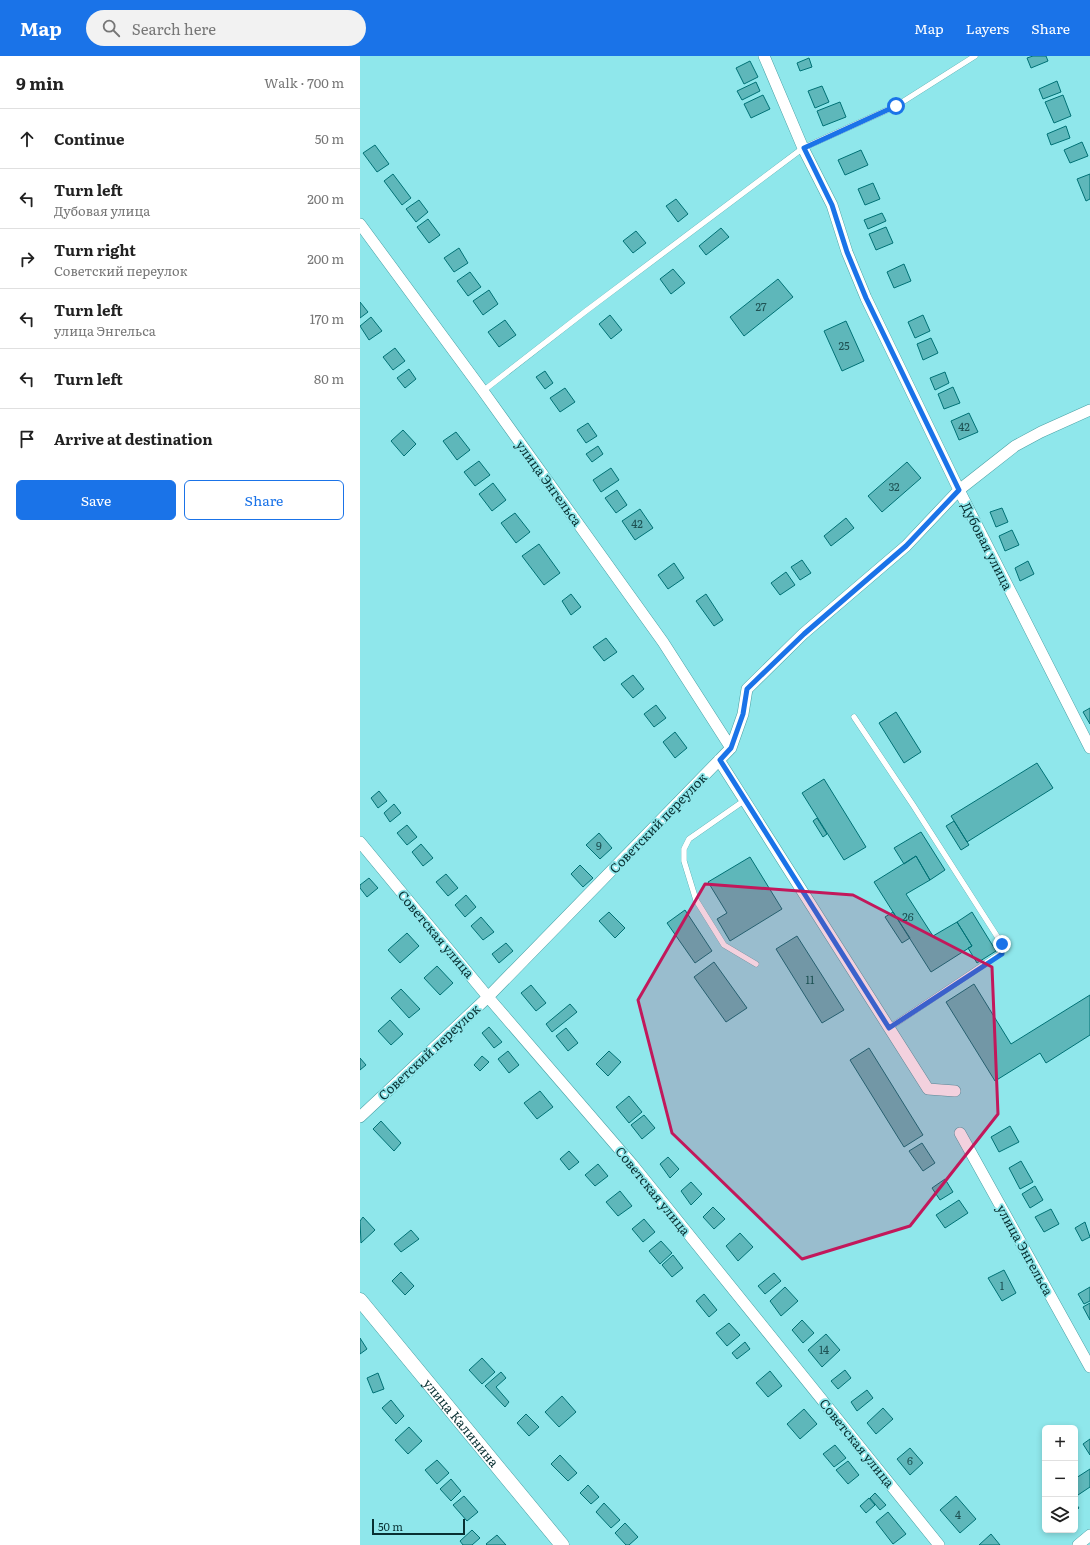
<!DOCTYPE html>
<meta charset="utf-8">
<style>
:root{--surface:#fff;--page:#f2f2f2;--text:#222;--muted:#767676;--line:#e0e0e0;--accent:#1a73e8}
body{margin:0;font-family:Literata,serif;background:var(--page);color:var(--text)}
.controls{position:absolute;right:12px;bottom:12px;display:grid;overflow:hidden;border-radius:6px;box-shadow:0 2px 6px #0003}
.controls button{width:36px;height:36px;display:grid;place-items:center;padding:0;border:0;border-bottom:1px solid var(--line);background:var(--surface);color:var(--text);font:20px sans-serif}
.scale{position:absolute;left:12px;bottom:10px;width:93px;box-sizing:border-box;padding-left:4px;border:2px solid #083032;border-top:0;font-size:11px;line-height:14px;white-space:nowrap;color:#083032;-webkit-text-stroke:3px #8fe7eb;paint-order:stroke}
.stop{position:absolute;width:12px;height:12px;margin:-9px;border:3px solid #1a73e8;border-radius:50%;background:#fff}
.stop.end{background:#1a73e8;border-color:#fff;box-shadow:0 1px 4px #0008}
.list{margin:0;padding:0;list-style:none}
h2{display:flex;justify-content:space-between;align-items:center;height:52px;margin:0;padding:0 16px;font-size:17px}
h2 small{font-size:13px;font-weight:400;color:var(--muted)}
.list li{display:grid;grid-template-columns:26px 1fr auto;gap:12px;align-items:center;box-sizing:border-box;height:60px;padding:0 16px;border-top:1px solid var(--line)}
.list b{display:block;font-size:15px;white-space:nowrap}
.list p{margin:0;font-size:13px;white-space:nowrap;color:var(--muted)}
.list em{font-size:13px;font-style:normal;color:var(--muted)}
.actions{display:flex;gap:8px;padding:12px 16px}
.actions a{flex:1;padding:9px 0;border:1px solid var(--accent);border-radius:6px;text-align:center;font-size:14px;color:var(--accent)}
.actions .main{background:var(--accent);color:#fff}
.icon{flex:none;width:22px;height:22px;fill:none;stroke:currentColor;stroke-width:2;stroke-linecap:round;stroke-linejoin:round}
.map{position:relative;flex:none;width:730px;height:1489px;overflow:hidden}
header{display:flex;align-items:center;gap:24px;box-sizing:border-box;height:56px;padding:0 20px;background:var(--accent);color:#fff}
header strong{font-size:19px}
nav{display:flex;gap:22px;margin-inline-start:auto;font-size:14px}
.search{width:280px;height:36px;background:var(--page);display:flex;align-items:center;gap:10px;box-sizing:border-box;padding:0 14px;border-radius:22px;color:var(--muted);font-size:15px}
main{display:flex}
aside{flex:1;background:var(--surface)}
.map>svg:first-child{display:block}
</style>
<header>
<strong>Map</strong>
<div class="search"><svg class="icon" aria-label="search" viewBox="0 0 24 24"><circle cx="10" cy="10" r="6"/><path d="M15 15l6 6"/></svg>Search here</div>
<nav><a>Map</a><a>Layers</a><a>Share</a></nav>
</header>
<main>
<aside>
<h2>9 min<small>Walk · 700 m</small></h2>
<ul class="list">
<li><svg class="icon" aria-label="ahead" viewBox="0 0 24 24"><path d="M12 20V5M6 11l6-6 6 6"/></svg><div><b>Continue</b></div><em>50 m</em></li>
<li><svg class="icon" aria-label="left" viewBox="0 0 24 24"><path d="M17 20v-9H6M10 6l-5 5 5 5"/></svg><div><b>Turn left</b><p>Дубовая улица</p></div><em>200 m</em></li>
<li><svg class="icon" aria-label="right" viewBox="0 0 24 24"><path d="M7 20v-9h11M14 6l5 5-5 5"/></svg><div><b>Turn right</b><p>Советский переулок</p></div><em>200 m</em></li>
<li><svg class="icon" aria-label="left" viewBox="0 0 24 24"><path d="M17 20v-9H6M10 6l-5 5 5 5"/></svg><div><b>Turn left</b><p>улица Энгельса</p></div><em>170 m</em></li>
<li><svg class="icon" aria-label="left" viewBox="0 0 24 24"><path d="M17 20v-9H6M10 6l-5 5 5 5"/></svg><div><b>Turn left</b></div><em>80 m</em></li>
<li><svg class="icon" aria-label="arrive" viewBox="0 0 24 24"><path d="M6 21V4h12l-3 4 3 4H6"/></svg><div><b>Arrive at destination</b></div></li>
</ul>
<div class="actions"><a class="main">Save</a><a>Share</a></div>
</aside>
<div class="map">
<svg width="730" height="1489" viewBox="0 0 730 1489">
<rect width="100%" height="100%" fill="#8fe7eb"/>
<path fill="#5eb7ba" stroke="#007175" d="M673,0H686L688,5L671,12L667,2Z
M449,2L452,11L440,15L437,7Z
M390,5L398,21L384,28L376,12Z
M697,25L701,36L683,43L679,33Z
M396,26L400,35L382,44L377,35Z
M462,30L469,46L455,52L448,35Z
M403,39L410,53L391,62L384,48Z
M703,39L711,60L694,67L685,46Z
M480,46L486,61L463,70L457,55Z
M706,70L710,82L691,89L687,78Z
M722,86L728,100L710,107L704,94Z
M15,89L29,108L17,116L3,97Z
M501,94L508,109L485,119L478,104Z
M33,118L51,142L42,149L24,125Z
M730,118V143L726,145L717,123Z
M513,127L520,143L505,149L498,133Z
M316,143L328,158L318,166L306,150Z
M59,144L68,156L56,166L46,153Z
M522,157L526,165L508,173L504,164Z
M68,163L80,179L69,187L57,171Z
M526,171L533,187L516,194L509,178Z
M361,172L369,181L346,199L339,190Z
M276,175L286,187L273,197L263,185Z
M99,192L108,207L94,216L84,202Z
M544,208L551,225L534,232L527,216Z
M313,213L325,227L311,238L300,223Z
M110,216L121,231L108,240L97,225Z
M418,223L433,241L384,280L370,261Z
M129,234L138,248L123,259L113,245Z
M0,246L8,256L0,262Z
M250,259L262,274L251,283L239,268Z
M563,259L570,275L555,282L548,266Z
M11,261L22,275L9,284L0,270Z
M145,264L156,279L139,291L128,276Z
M486,265L504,305L482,315L464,275Z
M571,282L578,297L563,304L557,288Z
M35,292L45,305L33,314L23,301Z
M49,313L56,323L45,332L37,322Z
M185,315L193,327L185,333L176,321Z
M585,316L589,327L575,334L570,322Z
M593,331L600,347L584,353L578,338Z
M205,332L215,346L200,356L190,342Z
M609,357L618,376L599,384L591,365Z
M228,367L237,380L226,387L217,374Z
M43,374L56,388L44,400L31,385Z
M96,376L110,394L97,404L83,385Z
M238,390L243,398L232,406L226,398Z
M119,405L130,419L115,430L104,416Z
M547,406L561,422L522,456L508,440Z
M251,412L259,424L241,436L233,424Z
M133,427L146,444L132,455L119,438Z
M257,434L267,449L256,457L245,442Z
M642,452L648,466L636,471L630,456Z
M280,453L293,472L275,484L262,465Z
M155,457L170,476L156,487L141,467Z
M486,462L494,472L471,490L464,480Z
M652,474L659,489L645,495L639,480Z
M179,488L200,517L184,529L162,500Z
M442,504L451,517L440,524L431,511Z
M668,505L674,518L660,525L655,512Z
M314,507L324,522L308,533L298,519Z
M426,516L435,529L420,539L411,527Z
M211,538L221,551L211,559L202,545Z
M346,538L363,564L354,570L336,545Z
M246,582L257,596L244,605L233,591Z
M273,619L284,633L273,642L261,628Z
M296,649L306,662L294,671L284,658Z
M730,652V668L723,656Z
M536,656L561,696L544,707L519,667Z
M315,676L327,692L315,702L303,686Z
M677,707L693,732L607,786L591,760Z
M464,723L506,791L484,804L442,737Z
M19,735L27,745L18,752L11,742Z
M34,748L41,757L30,766L24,757Z
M457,762L467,778L463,781L453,765Z
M594,765L609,789L601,794L586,770Z
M47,769L57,781L47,789L37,777Z
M561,776L585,814L570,824L556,800L544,808L534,792Z
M239,777L252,792L240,803L226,789Z
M61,788L73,802L63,810L52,796Z
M556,800L570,824L546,838L573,880L597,866L612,890L571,916L514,826Z
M390,801L422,853L370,885L357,863L367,857L348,826Z
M220,809L233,822L223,831L211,818Z
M86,818L98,832L88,840L76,826Z
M9,822L18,832L7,841L0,832V829Z
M106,839L116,851L105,861L95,849Z
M325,854L352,895L335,907L307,867Z
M249,856L265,872L255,882L239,865Z
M533,856L550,882L542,887L525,861Z
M612,856L636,895L617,907L608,892L612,890L597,866Z
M121,861L134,876L123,884L111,870Z
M47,877L59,890L40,907L28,894Z
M437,880L484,954L462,967L416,893Z
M146,887L153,895L139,907L132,898Z
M354,906L387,952L366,966L334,921Z
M77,910L93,927L80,939L64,922Z
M614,928L651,988L730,939V979L686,1007L680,997L635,1025L586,946Z
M171,929L186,947L176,955L161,937Z
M41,933L60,953L49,962L31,942Z
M210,948L217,956L192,976L186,968Z
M30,964L43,978L31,989L18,975Z
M129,971L142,986L134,992L122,977Z
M206,972L218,987L208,995L196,980Z
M509,992L563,1079L544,1091L490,1004Z
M148,995L159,1009L149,1017L138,1003Z
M249,995L261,1006L248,1020L236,1008Z
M122,1000L129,1006L120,1015L114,1009Z
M0,1002L6,1009L0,1014Z
M180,1035L193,1051L177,1063L164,1047Z
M269,1040L282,1056L269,1067L256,1051Z
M284,1059L295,1072L282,1083L271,1069Z
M21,1065L41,1087L34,1095L13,1073Z
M650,1070L659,1086L639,1096L631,1081Z
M562,1087L575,1107L563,1115L549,1095Z
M209,1095L219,1106L209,1114L200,1103Z
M308,1101L319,1113L310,1122L300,1108Z
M661,1105L673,1126L660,1133L649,1112Z
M238,1108L248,1120L235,1130L225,1119Z
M585,1123L593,1136L580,1144L572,1132Z
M331,1126L342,1138L331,1149L321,1135Z
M675,1130L683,1144L670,1152L662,1138Z
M260,1135L272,1150L258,1160L246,1146Z
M599,1144L608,1157L585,1172L576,1159Z
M353,1151L365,1163L354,1173L343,1161Z
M691,1153L699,1168L684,1176L675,1161Z
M3,1161L15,1174L1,1187L0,1165Z
M284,1163L295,1176L283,1186L272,1173Z
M725,1166L730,1181L722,1185L715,1172Z
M51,1174L59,1183L41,1196L34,1188Z
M380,1177L393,1191L378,1205L366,1190Z
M301,1185L312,1197L300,1208L289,1195Z
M313,1199L323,1212L312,1221L302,1209Z
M644,1214L656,1237L642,1245L628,1222Z
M41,1216L54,1230L45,1239L32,1225Z
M414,1217L421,1225L405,1238L398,1230Z
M425,1231L438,1245L421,1260L410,1245Z
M730,1231V1245L724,1248L718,1238Z
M344,1238L357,1254L349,1261L336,1245Z
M730,1247V1264L723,1251Z
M442,1264L454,1277L443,1287L432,1274Z
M369,1267L380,1279L367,1290L356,1277Z
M466,1278L480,1294L462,1311L448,1294Z
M0,1282L7,1293L0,1298Z
M385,1286L390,1293L377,1303L372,1297Z
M122,1302L135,1316L122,1328L109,1314Z
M485,1314L491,1322L478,1333L471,1325Z
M410,1315L422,1330L408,1341L396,1327Z
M141,1316L146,1322L136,1331L149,1346L145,1351L125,1330Z
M18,1317L24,1333L13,1337L7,1322Z
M507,1334L513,1342L497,1355L491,1346Z
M202,1340L216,1356L199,1371L185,1356Z
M31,1344L44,1360L36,1368L22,1352Z
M523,1352L533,1363L516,1378L507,1367Z
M444,1353L457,1368L440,1383L427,1368Z
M166,1358L179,1371L169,1380L157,1367Z
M49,1371L62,1385L48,1398L35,1384Z
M730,1383V1399L723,1388Z
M475,1389L486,1402L474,1411L463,1398Z
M550,1392L563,1407L550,1419L537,1403Z
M200,1399L217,1417L208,1425L191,1408Z
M77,1404L89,1417L77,1428L65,1414Z
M488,1405L499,1419L488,1428L476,1414Z
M730,1413V1431L718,1439L715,1434V1419L716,1422Z
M91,1423L101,1435L91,1445L80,1433Z
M228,1429L239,1441L231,1448L220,1437Z
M515,1437L526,1449L520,1454L510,1442Z
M104,1440L118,1456L107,1465L93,1449Z
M596,1440L616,1463L600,1477L580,1454Z
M509,1442L515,1449L506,1457L500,1450Z
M244,1447L260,1464L251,1472L236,1456Z
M716,1448L719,1452L715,1455V1449Z
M528,1456L546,1478L533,1488L516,1466Z
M265,1467L278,1481L269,1489H266L255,1477Z
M112,1474L120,1482L112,1489H103L100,1485Z
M631,1478L640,1489H619Z
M137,1479L146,1489H127L126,1488Z"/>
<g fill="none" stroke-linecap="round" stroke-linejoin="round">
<defs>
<path id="service" d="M123,335L226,255L443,92L536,50L615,0
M494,661L553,749L642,888L641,897L529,972
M385,744L329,783L324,793V805L336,844L364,889L396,908"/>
<path id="minor" d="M404,0L443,92L472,149L487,196L506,242L599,434L730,692
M0,168L123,335L303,586L371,692
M359,704L568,1033L595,1035
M0,786L128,941L272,1108L579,1489
M0,1061L128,941L371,692L383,658L387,633L443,578L546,490L599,434L655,390L681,376L730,354
M600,1077L730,1311
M718,1489L730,1479"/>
<g id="tertiary">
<path id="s1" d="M0,1244L202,1489"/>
</g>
</defs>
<use href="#service" stroke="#47a1a5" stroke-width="6"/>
<use href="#minor" stroke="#47a1a5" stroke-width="12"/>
<use href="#tertiary" stroke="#47a1a5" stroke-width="15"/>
<use href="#service" stroke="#fff" stroke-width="5.5"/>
<use href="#minor" stroke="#fff" stroke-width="11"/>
<use href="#tertiary" stroke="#fff" stroke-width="14"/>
</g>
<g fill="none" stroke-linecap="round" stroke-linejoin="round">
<path stroke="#1a73e8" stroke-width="5" d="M536,50L444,92L472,149L487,196L506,242L599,434L546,490L444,578L387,633L383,658L371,692L360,704L529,972L642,898V888"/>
</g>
<path fill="#c2185b" fill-opacity="0.2" stroke="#c2185b" stroke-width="3" stroke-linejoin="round" d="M345,828L493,839L632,911L638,1058L550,1170L442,1203L312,1077L278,944Z"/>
<g text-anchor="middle" stroke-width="3.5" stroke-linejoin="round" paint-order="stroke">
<g font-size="11" fill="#1e5254">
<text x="401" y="255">27</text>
<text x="484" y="294">25</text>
<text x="604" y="375">42</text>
<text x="534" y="435">32</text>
<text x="277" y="472">42</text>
<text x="239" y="794">9</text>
<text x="548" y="865">26</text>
<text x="450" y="928">11</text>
<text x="642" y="1234">1</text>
<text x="464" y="1298">14</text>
<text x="550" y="1409">6</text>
<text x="598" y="1463">4</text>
</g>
<g font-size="13" fill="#083032" stroke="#8fe7eb">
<text transform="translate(189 427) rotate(54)" y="5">улица Энгельса</text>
<text transform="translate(627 490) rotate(63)" y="5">Дубовая улица</text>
<text transform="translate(298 767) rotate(-46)" y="5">Советский переулок</text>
<text transform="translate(76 878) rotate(50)" y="5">Советская улица</text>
<text transform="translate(69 996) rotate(-43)" y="5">Советский переулок</text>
<text transform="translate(293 1135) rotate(51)" y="5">Советская улица</text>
<text transform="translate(665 1194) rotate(61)" y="5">улица Энгельса</text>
<text dy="5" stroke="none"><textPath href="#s1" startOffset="159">улица Калинина</textPath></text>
<text transform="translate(497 1387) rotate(51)" y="5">Советская улица</text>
</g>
</g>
</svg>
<div class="controls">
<button>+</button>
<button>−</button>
<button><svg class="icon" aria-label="layers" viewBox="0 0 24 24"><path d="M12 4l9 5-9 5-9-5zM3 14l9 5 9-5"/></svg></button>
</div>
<div class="scale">50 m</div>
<div class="stop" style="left:536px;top:50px"></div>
<div class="stop end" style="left:642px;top:888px"></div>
</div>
</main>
